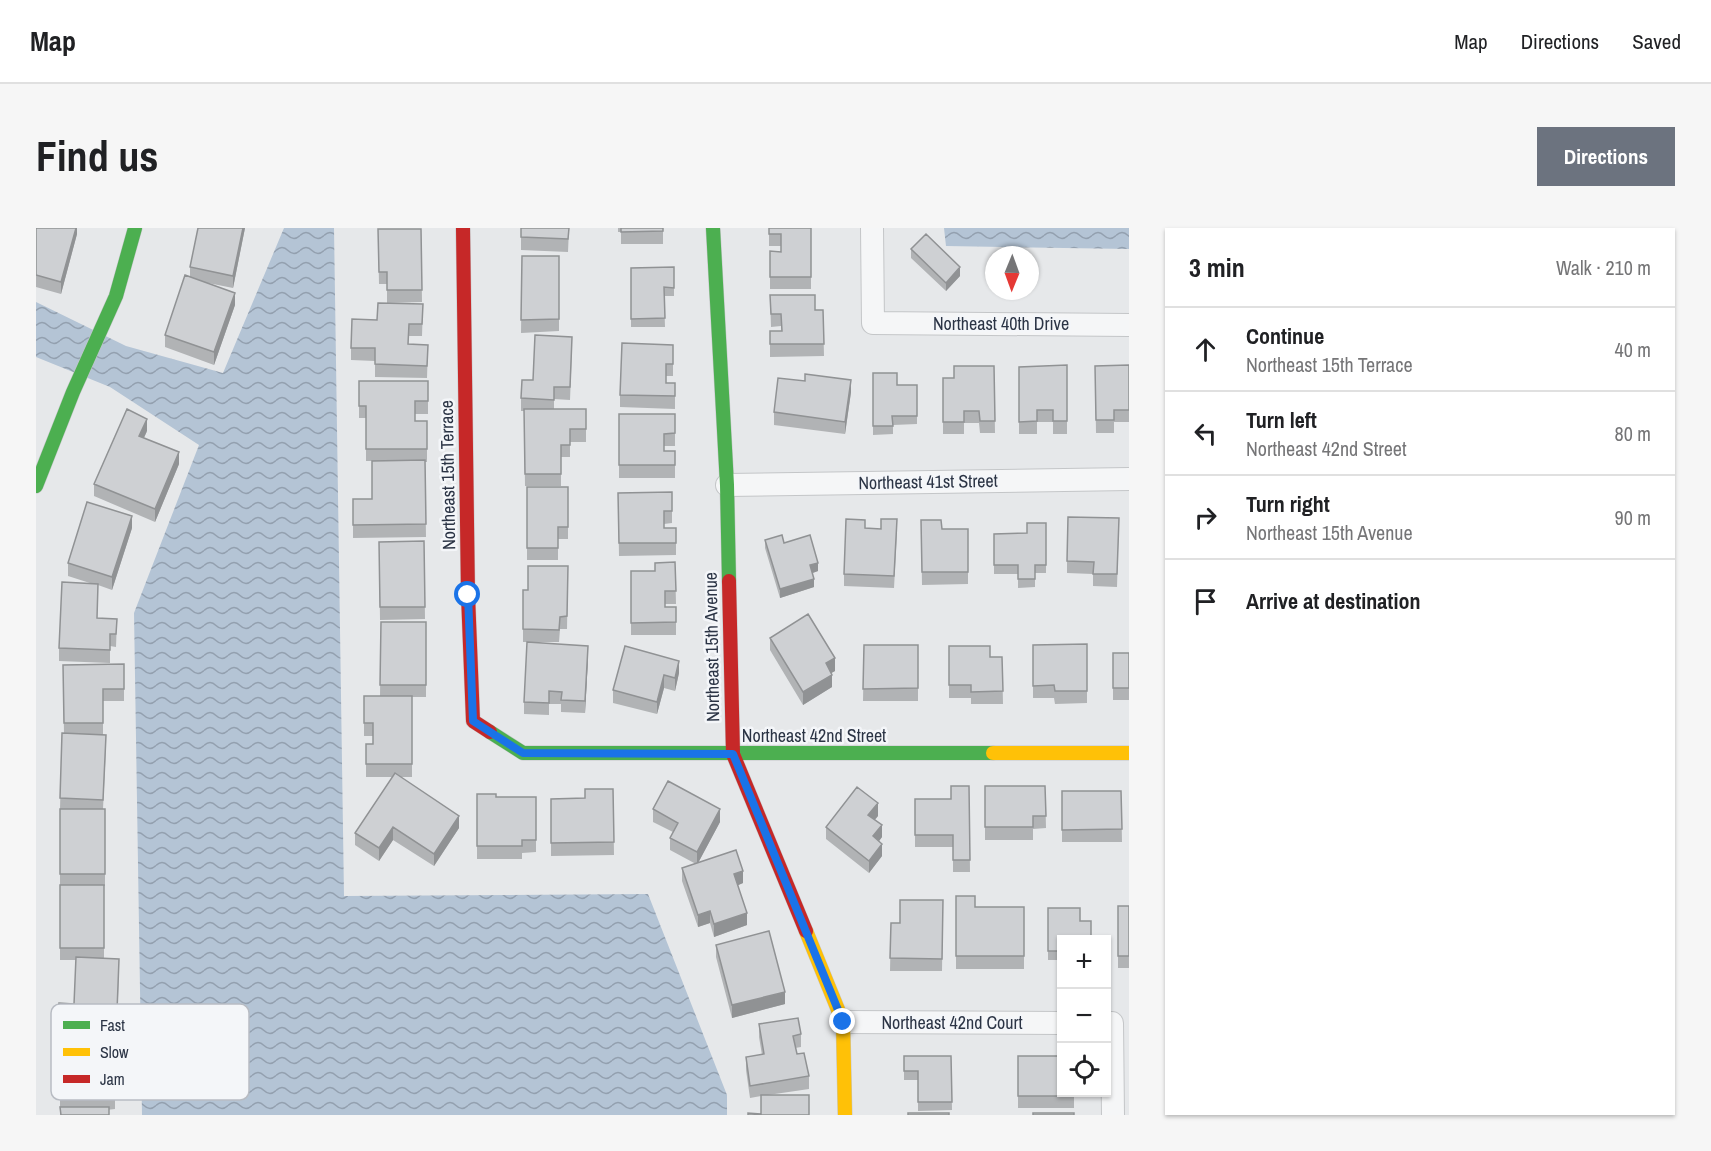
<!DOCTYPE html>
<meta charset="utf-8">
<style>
:root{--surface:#fff;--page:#f6f6f6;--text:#202124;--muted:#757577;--line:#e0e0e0;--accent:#6c737f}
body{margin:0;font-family:"Archivo Narrow",sans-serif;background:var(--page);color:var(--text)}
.controls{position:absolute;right:18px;bottom:18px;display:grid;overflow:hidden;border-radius:0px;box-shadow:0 2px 4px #0004}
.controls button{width:54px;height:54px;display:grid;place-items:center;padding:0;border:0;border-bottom:2px solid var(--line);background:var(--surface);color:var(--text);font:30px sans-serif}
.compass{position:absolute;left:949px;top:18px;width:54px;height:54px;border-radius:50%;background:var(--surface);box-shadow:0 2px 4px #0004;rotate:181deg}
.stop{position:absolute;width:18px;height:18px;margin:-14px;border:4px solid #1a73e8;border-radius:50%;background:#fff}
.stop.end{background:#1a73e8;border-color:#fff;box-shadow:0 2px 6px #0008}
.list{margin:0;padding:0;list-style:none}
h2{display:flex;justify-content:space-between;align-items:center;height:78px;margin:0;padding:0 24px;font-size:26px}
h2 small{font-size:20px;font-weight:400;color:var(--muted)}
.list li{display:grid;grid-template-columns:39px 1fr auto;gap:18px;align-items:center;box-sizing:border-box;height:84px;padding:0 24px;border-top:2px solid var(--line)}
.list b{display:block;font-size:22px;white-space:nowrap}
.list p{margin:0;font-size:20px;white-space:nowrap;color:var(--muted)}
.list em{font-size:20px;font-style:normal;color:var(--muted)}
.icon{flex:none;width:33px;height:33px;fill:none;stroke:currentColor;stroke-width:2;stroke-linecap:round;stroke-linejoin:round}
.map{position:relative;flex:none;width:1093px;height:887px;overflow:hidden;border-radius:0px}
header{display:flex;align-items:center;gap:36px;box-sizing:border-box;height:84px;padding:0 30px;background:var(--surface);border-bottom:2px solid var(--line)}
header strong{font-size:28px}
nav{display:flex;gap:33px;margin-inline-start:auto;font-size:21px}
.intro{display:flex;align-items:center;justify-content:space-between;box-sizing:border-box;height:144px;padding:0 36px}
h1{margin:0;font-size:42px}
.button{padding:15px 27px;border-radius:0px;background:var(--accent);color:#fff;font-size:21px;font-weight:700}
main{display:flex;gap:36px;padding:0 36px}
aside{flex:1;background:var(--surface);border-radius:0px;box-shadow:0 2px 4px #0004}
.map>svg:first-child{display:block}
</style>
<header>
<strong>Map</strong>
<nav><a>Map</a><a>Directions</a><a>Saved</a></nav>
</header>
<div class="intro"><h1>Find us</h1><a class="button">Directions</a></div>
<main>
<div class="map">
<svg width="1093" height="887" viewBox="0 0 1093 887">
<defs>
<pattern id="water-waves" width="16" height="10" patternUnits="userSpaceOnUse" patternTransform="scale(1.5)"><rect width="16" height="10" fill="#b4c4d5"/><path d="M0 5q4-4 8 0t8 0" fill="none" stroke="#93a0af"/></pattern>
</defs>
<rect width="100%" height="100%" fill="#e6e8ea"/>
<path fill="url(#water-waves)" d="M248,0H298L308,668L612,666L691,867V887H106L98,385L163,217L74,159L0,129V74L90,118L187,145Z
M908,0H1093V21L910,18Z"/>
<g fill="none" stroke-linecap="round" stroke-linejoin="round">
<defs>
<path id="street" d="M836,0L837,95L1093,97
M691,257L1093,251
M807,794L1026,795
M1076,795L1077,887"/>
<path id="fast" d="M677,0L691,257L693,353
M0,258L37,164L80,68L99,0
M454,504L487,525H957"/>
<path id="slow" d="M957,525H1093
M770,703L807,794L809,887"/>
<path id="jam" d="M427,0L432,367L437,493L454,504
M693,353L697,526L770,703"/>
</defs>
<use href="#street" stroke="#c4c6c8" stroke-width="24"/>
<use href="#fast" stroke="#c4c6c8" stroke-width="15"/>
<use href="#slow" stroke="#c4c6c8" stroke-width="15"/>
<use href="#jam" stroke="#c4c6c8" stroke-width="15"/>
<use href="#street" stroke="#f5f6f7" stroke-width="22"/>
<use href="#fast" stroke="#4caf50" stroke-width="14"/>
<use href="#slow" stroke="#ffc107" stroke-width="14"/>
<use href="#jam" stroke="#c62828" stroke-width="14"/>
</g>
<path fill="#b1b3b5" d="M0,0H41V6L25,66L0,59Z
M162,0H209L197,60L172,55L199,77L178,137L129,119V107L154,49V39Z
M485,0H533L532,24L485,22Z
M582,0H627V16H585V4H582Z
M733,0H775V61H734V23L745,24V18H733Z
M342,1H385L386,74L351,75V56H343Z
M875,21L924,48L910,63L875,30Z
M486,28H523V103L485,105Z
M994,31L996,51V59L994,60Z
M638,39V68H628L629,99H595V40Z
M734,67L779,82H787L788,128L734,129V103H746L745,98L735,99Z
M387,76L386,108H373L372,116L392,117L391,150L339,149V133L315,132V120Z
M637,117V148H630V155H639V181L584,179V167Z
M536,121L534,172L518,171V181H550V214H534V229H525V258H489L488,183H485V170L497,152Z
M1031,137V206H1017V194H1001V206H983V139Z
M1093,137V194H1078V205H1060L1059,138Z
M958,138L959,205H944L943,195H928V206H907V150H918Z
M837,145L861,157H881V196L857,197V206L837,207Z
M323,153H392V186H379V193H391V234H389L390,309L317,310V271H336V233H330V190H323Z
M769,153L815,164L809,206L738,197V184Z
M583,186H639V218H628V223H639V250H583Z
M111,203L108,210L143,236L119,294L58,268V256Z
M491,259H532V311H522V332H491Z
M636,264V295L628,296V300H640V327L583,328L582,265Z
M1083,290L1081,359L1057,358V346L1031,345V333Z
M885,292L906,301H932V356L886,357Z
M1010,295V345H999V359L982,360V346H958V306L991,305Z
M96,300L76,362L62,357L61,390L81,391L80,419L74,418V435L23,433V420L57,356L32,348V335Z
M829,300L861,304L858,360L808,358V346Z
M729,312L748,315L782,343L776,345L778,359L744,370L729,320Z
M388,313L389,391L344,392L343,314Z
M639,334L640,376H629V379H640V407H595V343H619Z
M532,338L531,401H524L523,414H487V362H492Z
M345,394H390V469H376V549H364L423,600L398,638L357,612L343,633L319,617V605L357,549H330V516H337V508H328V468H344Z
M734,410L799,443L795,445L796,459L767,477L734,422Z
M1051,416V475L1019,476L1018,470H997V417Z
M828,417H882V473H827Z
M589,418L643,445L639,463L628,460L621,486L577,475V462Z
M913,418L954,429H966L967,476H935V470H913Z
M1077,425H1093V472H1077Z
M552,430L549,485L525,484V476H513V487L488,486V474Z
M88,436V473H67V507L70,519L67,581H69V658H68V730L83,743L81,796L61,795V806H79V881L24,887V807H22L23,775L38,776L40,732H24V581L26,505L28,506L27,437Z
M933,558L934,644H917V619H879V571H915Z
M949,558H1009L1010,600L997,601V612H949Z
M577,561L578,627L515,628V571L549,570Z
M1026,563H1085L1086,614H1026Z
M441,566L460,569H500V624L486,625V631H441Z
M617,581L684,594L662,635L707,655L702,657L711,697L678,709L674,695L662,699L646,653V640L660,636L634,622V610L637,604L617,594Z
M842,588L839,592L846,609L843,613L846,628L833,645L790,611V599Z
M920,668L939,679H988V741H920Z
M907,672L906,743H854L855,695H864Z
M1082,678H1093V740H1082Z
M1012,680L1026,711V732H1012Z
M680,717L749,776L696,790L680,729Z
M723,796L765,806V819L759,820L761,826L773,848V861L732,867L725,886V868L714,870L710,842V829L726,827L723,809Z
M868,828H915L916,882L882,883V852H868Z
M982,828L1038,864V880H982Z"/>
<path fill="#909294" d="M40,0H41V6L25,66V54Z
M207,0H209L197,60V48Z
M924,39V48L910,63V55Z
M199,65V77L178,137V124Z
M815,152V164L809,206V194Z
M111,191V203L103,220V208Z
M143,224V236L119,294V281Z
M96,288V300L76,362V349Z
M782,335V343L774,346V337Z
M778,351V359L744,370V361Z
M552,418V430L549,485V473Z
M799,430V443L790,448V435Z
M643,433V445L639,463V450Z
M628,447V460L621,486V474Z
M796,447V459L767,477V464Z
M842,575V588L832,599V587Z
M684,581V594L661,637V624Z
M423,588V600L398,638V626Z
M846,597V609L837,621V608Z
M357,599V612L343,633V620Z
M846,616V628L833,645V633Z
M707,643V655L698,659V646Z
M674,683V695L662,699V687Z
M711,685V697L678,709V696Z
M749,764V776L696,790V777Z"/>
<path fill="#ced0d3" stroke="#909294" stroke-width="1.5" d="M0,0H40L25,54L0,47Z
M162,0H207L197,48L154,39Z
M485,0H533L532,11L485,9Z
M585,0H627V3L585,4Z
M733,0H775V49H734V23L745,24V6H733Z
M342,1H385L386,62H351V44H343Z
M890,6L924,39L910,55L875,21Z
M486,28H523V91L485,92Z
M994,31L996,51H994Z
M638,39V60L628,59L629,90L595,91V40Z
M149,47L199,65L178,124L129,107Z
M734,67H779V82H787L788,116H734V103H746L745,86H735Z
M342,75L387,76L386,96H373L372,116L392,117L391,138L339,136V120H315L316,91L341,92Z
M499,107L536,109L534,159H518V172L485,170L486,152H497Z
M586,115L637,117V136H630V155H639V168L584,167Z
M1031,137V193H1017V182H1001V193L983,194V139Z
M1093,137V182H1078V192H1060L1059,138Z
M918,138H958L959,193H944L943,183H928V194H907V150H918Z
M837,145H861V157H881V188H856L857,198H837Z
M769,146L815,152L809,194L738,184L742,150L769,153Z
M323,153H392V173H379V193H391V221H330V178H323Z
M91,181L111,191L103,208L143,224L119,281L58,256Z
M488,181H550V201H534V217H525V246H489Z
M583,186H639V205L628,206V223H639V237H583Z
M389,232L390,296L317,297V271H336V233Z
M491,259H532V299H522V320H491Z
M636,264V283H628V300H640V315H583L582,265Z
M51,274L96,288L76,349L32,335Z
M1032,289L1083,290L1081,346H1057L1058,334L1031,333Z
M810,291L829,292V300L845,301V291H861L858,348L808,346Z
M885,292H905L906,301H932V344H886Z
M991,295H1010V337H999V351H982V337H958V306L991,305Z
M746,307L748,315L774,307L782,335L774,337L778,351L744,361L729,312Z
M388,313L389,379H344L343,314Z
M639,334L640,363H629V379H640V394L595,395V343H619V335Z
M492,338H532L531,388L524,389L523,402L487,401V362H492Z
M26,354L62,356L61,390L81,391L80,406H74V422L23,420Z
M772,386L799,430L790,435L796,447L767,464L734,410Z
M345,394H390V457H344Z
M491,414L552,418L549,473L525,472L526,464L513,463V475L488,474Z
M1051,416V463H1019L1018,457L997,458V417Z
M828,417H882V460L827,461Z
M589,418L643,433L639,450L628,447L621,474L577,462Z
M913,418H954V429H966L967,463L935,464V457H913Z
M1077,425H1093V460H1077Z
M88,436V461H67V495H28L27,437Z
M328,468H376V536H330V516H337V495H328Z
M26,505L70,507L67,572L24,570Z
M359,545L423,588L398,626L357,599L343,620L319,605Z
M632,553L684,581L661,624L634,610L642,595L617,581Z
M915,558H933L934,632H917V607H879V571H915Z
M949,558H1009L1010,588H997V599H949Z
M821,559L842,575L832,587L846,597L837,608L846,616L833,633L790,599Z
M549,561H577L578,614L515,615V571L549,570Z
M1026,563H1085L1086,601L1026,602Z
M441,566H460V569H500V612H486V618H441Z
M24,581H69V646H24Z
M700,622L707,643L698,646L711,685L678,696L674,683L662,687L646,640Z
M24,657H68V720H24Z
M920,668H939V679H988V728H920Z
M864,672H907L906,731L854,730L855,695H864Z
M1082,678H1093V728H1082Z
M1012,680H1044V693H1055V711H1026V723H1012Z
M733,703L749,764L696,777L680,717Z
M40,729L83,731L81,783H61V796L22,795L23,775L38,776Z
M762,790L765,806L757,808L761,826L768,825L773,848L714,858L710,829L728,826L723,796Z
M868,828H915L916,874H882V843H868Z
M982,828H1026V864H1038V868H982Z
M725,867H773V887H712V885L725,886Z
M24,879H73V887H25Z
M872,885H913V887H872Z
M997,885H1038V887H997Z"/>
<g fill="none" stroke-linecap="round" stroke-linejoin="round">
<path stroke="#1a73e8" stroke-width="8" d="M432,367L437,493L487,525L697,526L807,794"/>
</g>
<g text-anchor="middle" stroke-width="5" stroke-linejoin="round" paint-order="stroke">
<g font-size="18" fill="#2b3445" stroke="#f4f6f9">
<text x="965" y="102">Northeast 40th Drive</text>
<text transform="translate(412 247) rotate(-91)" y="6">Northeast 15th Terrace</text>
<text transform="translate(892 254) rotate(-1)" y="6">Northeast 41st Street</text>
<text transform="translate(676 419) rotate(-91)" y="6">Northeast 15th Avenue</text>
<text x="778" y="514">Northeast 42nd Street</text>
<text x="916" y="801">Northeast 42nd Court</text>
</g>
</g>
<rect x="15" y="776" width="198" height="96" rx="9" fill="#f4f6f9" stroke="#b8bcc3" stroke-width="1.5"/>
<rect x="27" y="793" width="27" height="8" fill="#4caf50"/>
<rect x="27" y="820" width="27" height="8" fill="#ffc107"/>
<rect x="27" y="847" width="27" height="8" fill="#c62828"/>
<g font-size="16" fill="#2b3445">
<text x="64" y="803">Fast</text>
<text x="64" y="830">Slow</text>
<text x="64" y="857">Jam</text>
</g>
</svg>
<div class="controls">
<button>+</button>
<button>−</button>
<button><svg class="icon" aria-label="locate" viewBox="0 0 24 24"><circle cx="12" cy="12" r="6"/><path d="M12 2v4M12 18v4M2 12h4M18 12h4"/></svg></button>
</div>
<svg class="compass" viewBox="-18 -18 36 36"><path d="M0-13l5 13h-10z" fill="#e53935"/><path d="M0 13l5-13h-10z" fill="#757577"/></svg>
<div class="stop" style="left:432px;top:367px"></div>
<div class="stop end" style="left:807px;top:794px"></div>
</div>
<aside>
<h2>3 min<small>Walk · 210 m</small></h2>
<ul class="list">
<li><svg class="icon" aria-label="ahead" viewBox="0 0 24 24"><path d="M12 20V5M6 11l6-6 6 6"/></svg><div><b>Continue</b><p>Northeast 15th Terrace</p></div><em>40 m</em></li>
<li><svg class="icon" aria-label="left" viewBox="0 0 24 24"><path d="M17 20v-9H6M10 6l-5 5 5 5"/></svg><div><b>Turn left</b><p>Northeast 42nd Street</p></div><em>80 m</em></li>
<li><svg class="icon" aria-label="right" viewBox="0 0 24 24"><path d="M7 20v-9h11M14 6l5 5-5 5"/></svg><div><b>Turn right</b><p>Northeast 15th Avenue</p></div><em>90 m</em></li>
<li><svg class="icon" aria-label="arrive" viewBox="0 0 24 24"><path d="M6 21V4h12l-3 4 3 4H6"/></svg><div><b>Arrive at destination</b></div></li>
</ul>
</aside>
</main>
